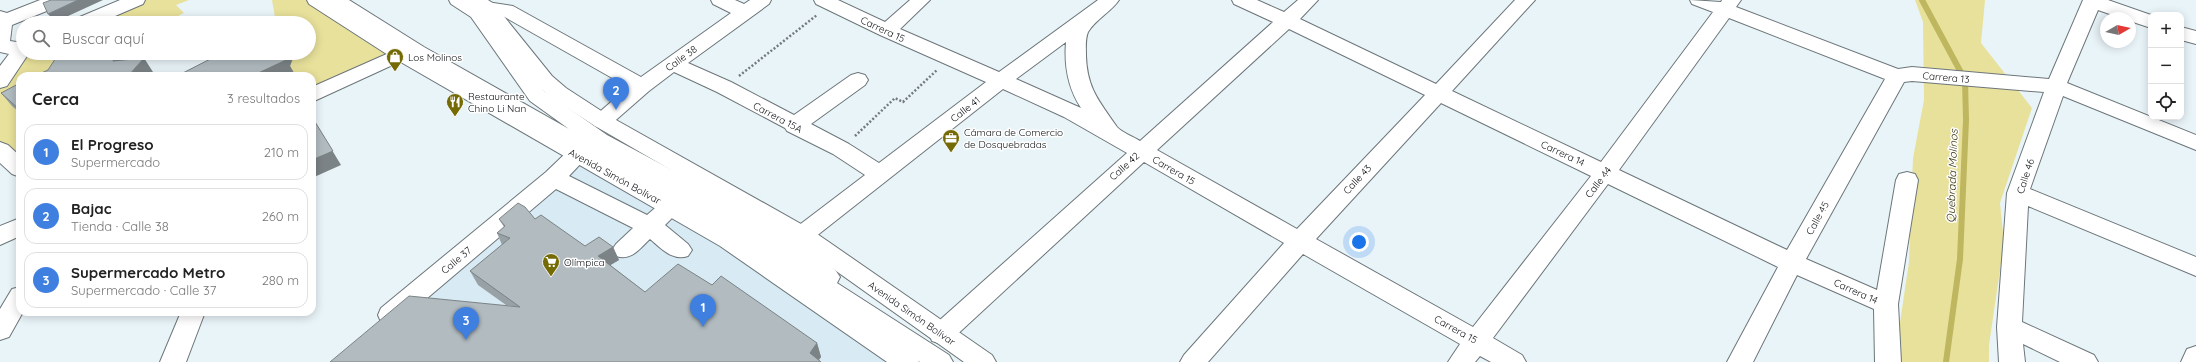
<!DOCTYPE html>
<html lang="es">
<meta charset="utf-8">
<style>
:root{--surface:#fff;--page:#f2f2f2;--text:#222;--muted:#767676;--line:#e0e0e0;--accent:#d93025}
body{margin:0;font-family:Quicksand,sans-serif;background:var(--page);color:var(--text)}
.controls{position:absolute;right:12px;top:12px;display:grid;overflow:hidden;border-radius:8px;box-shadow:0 2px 10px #0003}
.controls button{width:36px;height:36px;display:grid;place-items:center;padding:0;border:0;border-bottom:1px solid var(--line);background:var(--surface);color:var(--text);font:20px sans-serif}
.compass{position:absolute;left:2100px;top:12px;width:36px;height:36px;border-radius:50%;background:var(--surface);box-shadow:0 2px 10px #0003;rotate:81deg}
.you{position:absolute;left:1359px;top:242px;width:14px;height:14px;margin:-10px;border:3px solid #fff;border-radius:50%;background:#1a73e8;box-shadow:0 0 0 6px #1a73e833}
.badge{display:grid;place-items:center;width:26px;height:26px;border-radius:50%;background:var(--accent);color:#fff;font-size:13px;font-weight:700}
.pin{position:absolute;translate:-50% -33px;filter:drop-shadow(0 1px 2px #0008)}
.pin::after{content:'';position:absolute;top:21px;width:14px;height:12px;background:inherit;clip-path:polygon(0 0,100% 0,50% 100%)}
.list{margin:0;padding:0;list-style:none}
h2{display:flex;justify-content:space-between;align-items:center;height:52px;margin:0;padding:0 16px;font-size:17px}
h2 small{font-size:13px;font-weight:400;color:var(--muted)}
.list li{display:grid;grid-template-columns:26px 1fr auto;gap:12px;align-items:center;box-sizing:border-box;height:56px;margin:0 8px 8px;padding:0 8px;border:1px solid var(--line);border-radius:12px}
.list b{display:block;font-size:15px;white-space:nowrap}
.list p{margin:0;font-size:13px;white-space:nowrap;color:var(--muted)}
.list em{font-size:13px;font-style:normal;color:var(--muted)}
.icon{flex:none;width:22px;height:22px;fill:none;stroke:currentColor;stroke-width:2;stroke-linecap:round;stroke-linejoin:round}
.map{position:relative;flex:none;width:2196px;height:362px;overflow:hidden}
.search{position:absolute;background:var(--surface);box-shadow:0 2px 10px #0003;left:16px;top:16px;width:300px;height:44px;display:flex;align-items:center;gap:10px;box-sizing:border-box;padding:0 14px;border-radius:22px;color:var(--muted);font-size:15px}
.panel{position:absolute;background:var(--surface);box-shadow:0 2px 10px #0003;left:16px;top:72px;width:300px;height:244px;border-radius:12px}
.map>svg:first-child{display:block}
</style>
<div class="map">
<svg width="2196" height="362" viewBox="0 0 2196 362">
<rect width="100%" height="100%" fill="#e9f4f9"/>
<path fill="#d8eaf4" d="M577,154L906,362H333Z"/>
<path fill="#e8e19b" d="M136,0H189L176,5L184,13L164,23H82Z
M272,0H316L402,54L312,95V76H287L292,59L284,53H309V23H276Z
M1915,0H1985L1981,43L2032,108L2000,203L2004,243L1989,345V362H1901L1899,329L1909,262L1913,158L1924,100L1923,22Z
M23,53H78L62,76H20V102L13,106L20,113V169L0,150V81Z"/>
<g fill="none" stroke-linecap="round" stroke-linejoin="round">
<path stroke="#bfb660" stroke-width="6" d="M1922,0L1965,80L1966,120L1960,259L1946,362"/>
<defs>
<path id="minor" d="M40,0H66L64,4L12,25L10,41L23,43V53H29L7,86L0,88V66L9,54L0,52V11L7,13Z
M120,0H145L143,4L99,23H72L75,19Z
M327,0H349L424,47L569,129L530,101L471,17L451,4L449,0H471L479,5L487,2L513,6L641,77L731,13L713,4L711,0H735L744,4L750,0H771L769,4L688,63L731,82L794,115L851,75L858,73L865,75L868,80L865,85L811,124L849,144L879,163L986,82L880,35L816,4L814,0H838L885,22L910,0H930L900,29L999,72L1098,0H1119C1111,12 1097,18 1088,32C1085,39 1086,49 1086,56C1087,89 1100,102 1117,127C1121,132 1134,137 1140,141L1273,22L1234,4L1232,0H1257L1284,12L1298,0H1318L1300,19L1436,84L1515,0H1535L1452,91L1601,162L1713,12L1692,4L1690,0L1721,2L1722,0H1741L1736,7L1898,69L1912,67L2049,79L2083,0H2108L2151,15V28L2130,21V18H2121L2098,10L2067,83L2196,135V150L2063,96L2030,189L2196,257V276L2028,206L2022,322L2094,355L2098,362H2060L2023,344L2025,362H1999L1997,327L2007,193L2044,92L1912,81L1904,82L1806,259L1877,290L1896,180L1899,174L1907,172L1915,174L1918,180L1898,304L1901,362H1875L1874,309L1797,275L1753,362H1727L1778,267L1608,184L1493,338L1522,355L1526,362H1491L1480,356L1475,362H1448L1460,344L1303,254L1208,362H1180L1184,355L1284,243L1144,162L950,341L941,344L932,341L929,334L932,327L1127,153L1064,117L1003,89L810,241L804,243L836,271L840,277L837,283L949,355L953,362H920L769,263L679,211L665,225L688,244L692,250L688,256C672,261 662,249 650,239C639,249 632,261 616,256L612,250L616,244L633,228L556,189L399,322L390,325L381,322L378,315L381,308L546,172L570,149L410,57L312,102V87L398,49L329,4ZM489,14L501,15L628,87L595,116L592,121L595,126L602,128L609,126L649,91L674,72L717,92L785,128L787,131L833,154L865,175L794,229L791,234L607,135L544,91ZM1729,18L1885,79L1787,250L1619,170ZM1289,29L1425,95L1297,229L1157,150ZM1066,42C1064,66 1068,88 1081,108L1016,79ZM1441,103L1591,176L1473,327L1316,239ZM586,158L662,202L647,215L569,176Z
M2181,27L2196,31V44L2181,40Z
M0,142L8,145L20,156V177L12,174L0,163Z
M20,218V236L0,245V226Z
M20,287V312H23L9,337L0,340V309L12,289Z
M181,312H205L186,362H160Z
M2196,346V362H2181L2187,349Z"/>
<path id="major" d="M307,0H329L399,45L736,234L915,355L919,362H887L720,246L385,53L309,4Z
M466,0H488L494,4L552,76L566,88L609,116L810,229L992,355L996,362H964L794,241L595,126L552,98L538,86L480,12Z"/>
</defs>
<use href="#minor" stroke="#6c767a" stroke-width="2"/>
<use href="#major" stroke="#6c767a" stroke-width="2"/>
<path stroke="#737a7d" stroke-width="2.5" stroke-dasharray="2 2" stroke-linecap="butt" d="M739,76L817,15
M855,136L895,98L903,102L937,70"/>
<use href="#minor" fill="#fff" fill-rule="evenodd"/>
<use href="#major" fill="#fff" fill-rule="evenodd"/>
</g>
<path fill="#98a1a5" d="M209,53H289L293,58L290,66L294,73L287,76H177L213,58Z
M20,83V113L12,106L1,93Z
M499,219H535L585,246L613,247L619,260L610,265L645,292L712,285L817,343L821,357L819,360L506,305L478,285L470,271L502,245L497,233L504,227Z"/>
<path fill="#7c8386" d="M78,0H103L55,22L48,14Z
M116,53H131L123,74L113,61Z
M281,53H289L293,58L290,66L294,73L287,76H252Z
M144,58L153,72L150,76H128Z
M312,117L341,165L312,178Z
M613,247L619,260L604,269L598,256Z
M817,343L821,357L817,362L810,353Z"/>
<path fill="#b1bbc0" stroke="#7c8386" d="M51,0H78L48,14L43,3Z
M59,53H116L113,61L144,58L128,76H35L48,70Z
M222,53H281L286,60L252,76H177Z
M20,83V110L1,93Z
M312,117L333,151L312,160Z
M518,203L525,207L535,219L541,215L585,246L599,237L613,247L598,256L645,292L678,264L712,285L721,276L817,343L810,353L821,362H330L409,296L520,307L470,271L510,238L497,233L505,226L499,219Z"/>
<defs>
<symbol id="shop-pin" viewBox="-11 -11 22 30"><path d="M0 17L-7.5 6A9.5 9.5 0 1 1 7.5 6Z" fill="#756b05" stroke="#fff"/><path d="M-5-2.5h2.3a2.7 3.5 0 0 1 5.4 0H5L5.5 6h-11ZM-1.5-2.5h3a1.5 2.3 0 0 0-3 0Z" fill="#fff"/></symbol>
<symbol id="restaurant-pin" viewBox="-11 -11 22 30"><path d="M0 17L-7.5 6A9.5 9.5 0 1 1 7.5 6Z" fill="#756b05" stroke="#fff"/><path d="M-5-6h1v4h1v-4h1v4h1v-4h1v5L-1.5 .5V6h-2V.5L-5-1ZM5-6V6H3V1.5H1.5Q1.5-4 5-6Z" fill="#fff"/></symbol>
<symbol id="office-pin" viewBox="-11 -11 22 30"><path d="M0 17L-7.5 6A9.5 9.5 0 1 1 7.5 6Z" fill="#756b05" stroke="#fff"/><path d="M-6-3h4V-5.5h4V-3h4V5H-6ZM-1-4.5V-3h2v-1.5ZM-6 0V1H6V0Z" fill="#fff"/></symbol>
<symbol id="supermarket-pin" viewBox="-11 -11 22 30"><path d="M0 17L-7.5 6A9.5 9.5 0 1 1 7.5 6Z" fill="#756b05" stroke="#fff"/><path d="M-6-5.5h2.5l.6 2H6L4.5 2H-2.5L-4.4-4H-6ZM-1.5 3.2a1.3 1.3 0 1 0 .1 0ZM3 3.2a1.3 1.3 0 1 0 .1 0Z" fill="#fff"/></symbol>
</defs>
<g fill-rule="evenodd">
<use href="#shop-pin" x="385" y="47" width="20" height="27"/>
<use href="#restaurant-pin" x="445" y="92" width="20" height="27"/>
<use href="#office-pin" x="941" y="128" width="20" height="27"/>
<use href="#supermarket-pin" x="541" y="252" width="20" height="27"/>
</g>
<g text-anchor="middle" stroke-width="3" stroke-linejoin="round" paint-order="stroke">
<g font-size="10" fill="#0f1214" stroke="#fff">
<text transform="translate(883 29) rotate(25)" y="4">Carrera 15</text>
<text transform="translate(681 58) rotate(-36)" y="4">Calle 38</text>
<text transform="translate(1946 77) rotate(5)" y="4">Carrera 13</text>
<text transform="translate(965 109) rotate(-38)" y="4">Calle 41</text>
<text transform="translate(778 117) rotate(28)" y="4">Carrera 15A</text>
<text transform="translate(1563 153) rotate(25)" y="4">Carrera 14</text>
<text transform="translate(1124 166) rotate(-42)" y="4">Calle 42</text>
<text transform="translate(1174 170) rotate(30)" y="4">Carrera 15</text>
<text transform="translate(615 176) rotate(29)" y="4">Avenida Simón Bolívar</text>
<text transform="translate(2025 176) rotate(-72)" y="4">Calle 46</text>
<text transform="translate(1357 179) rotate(-47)" y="4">Calle 43</text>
<text transform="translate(1598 182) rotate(-53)" y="4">Calle 44</text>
<text transform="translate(1817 218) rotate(-61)" y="4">Calle 45</text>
<text transform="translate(456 260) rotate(-40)" y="4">Calle 37</text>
<text transform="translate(1856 291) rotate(24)" y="4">Carrera 14</text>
<text transform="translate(912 313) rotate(35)" y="4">Avenida Simón Bolívar</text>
<text transform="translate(1456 329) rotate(29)" y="4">Carrera 15</text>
</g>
<g font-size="10" fill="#0f1214" stroke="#fff" text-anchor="start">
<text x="408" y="61">Los Molinos</text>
<text x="468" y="100">Restaurante<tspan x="468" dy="12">Chino Li Nan</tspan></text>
<text x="964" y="136">Cámara de Comercio<tspan x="964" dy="12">de Dosquebradas</tspan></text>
<text x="564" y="266">Olímpica</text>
</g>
<g font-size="11" font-style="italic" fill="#343009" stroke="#fff">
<text transform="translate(1952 176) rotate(-88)" y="4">Quebrada Molinos</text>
</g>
</g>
</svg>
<div class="controls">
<button>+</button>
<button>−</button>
<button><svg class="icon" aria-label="locate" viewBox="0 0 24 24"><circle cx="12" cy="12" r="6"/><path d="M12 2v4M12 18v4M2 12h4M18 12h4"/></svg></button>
</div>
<svg class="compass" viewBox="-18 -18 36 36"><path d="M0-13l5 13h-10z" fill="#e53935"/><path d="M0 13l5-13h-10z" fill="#767676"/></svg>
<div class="you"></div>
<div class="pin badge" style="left:703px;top:327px;background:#3f7fe0">1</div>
<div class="pin badge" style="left:616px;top:110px;background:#3f7fe0">2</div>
<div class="pin badge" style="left:466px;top:340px;background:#3f7fe0">3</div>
<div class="search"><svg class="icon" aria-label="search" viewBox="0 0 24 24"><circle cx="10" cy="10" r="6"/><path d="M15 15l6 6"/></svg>Buscar aquí</div>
<section class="panel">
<h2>Cerca<small>3 resultados</small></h2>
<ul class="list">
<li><span class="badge" style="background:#3f7fe0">1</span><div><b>El Progreso</b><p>Supermercado</p></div><em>210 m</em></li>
<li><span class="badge" style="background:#3f7fe0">2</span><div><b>Bajac</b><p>Tienda · Calle 38</p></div><em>260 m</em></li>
<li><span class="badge" style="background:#3f7fe0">3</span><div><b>Supermercado Metro</b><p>Supermercado · Calle 37</p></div><em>280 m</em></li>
</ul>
</section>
</div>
